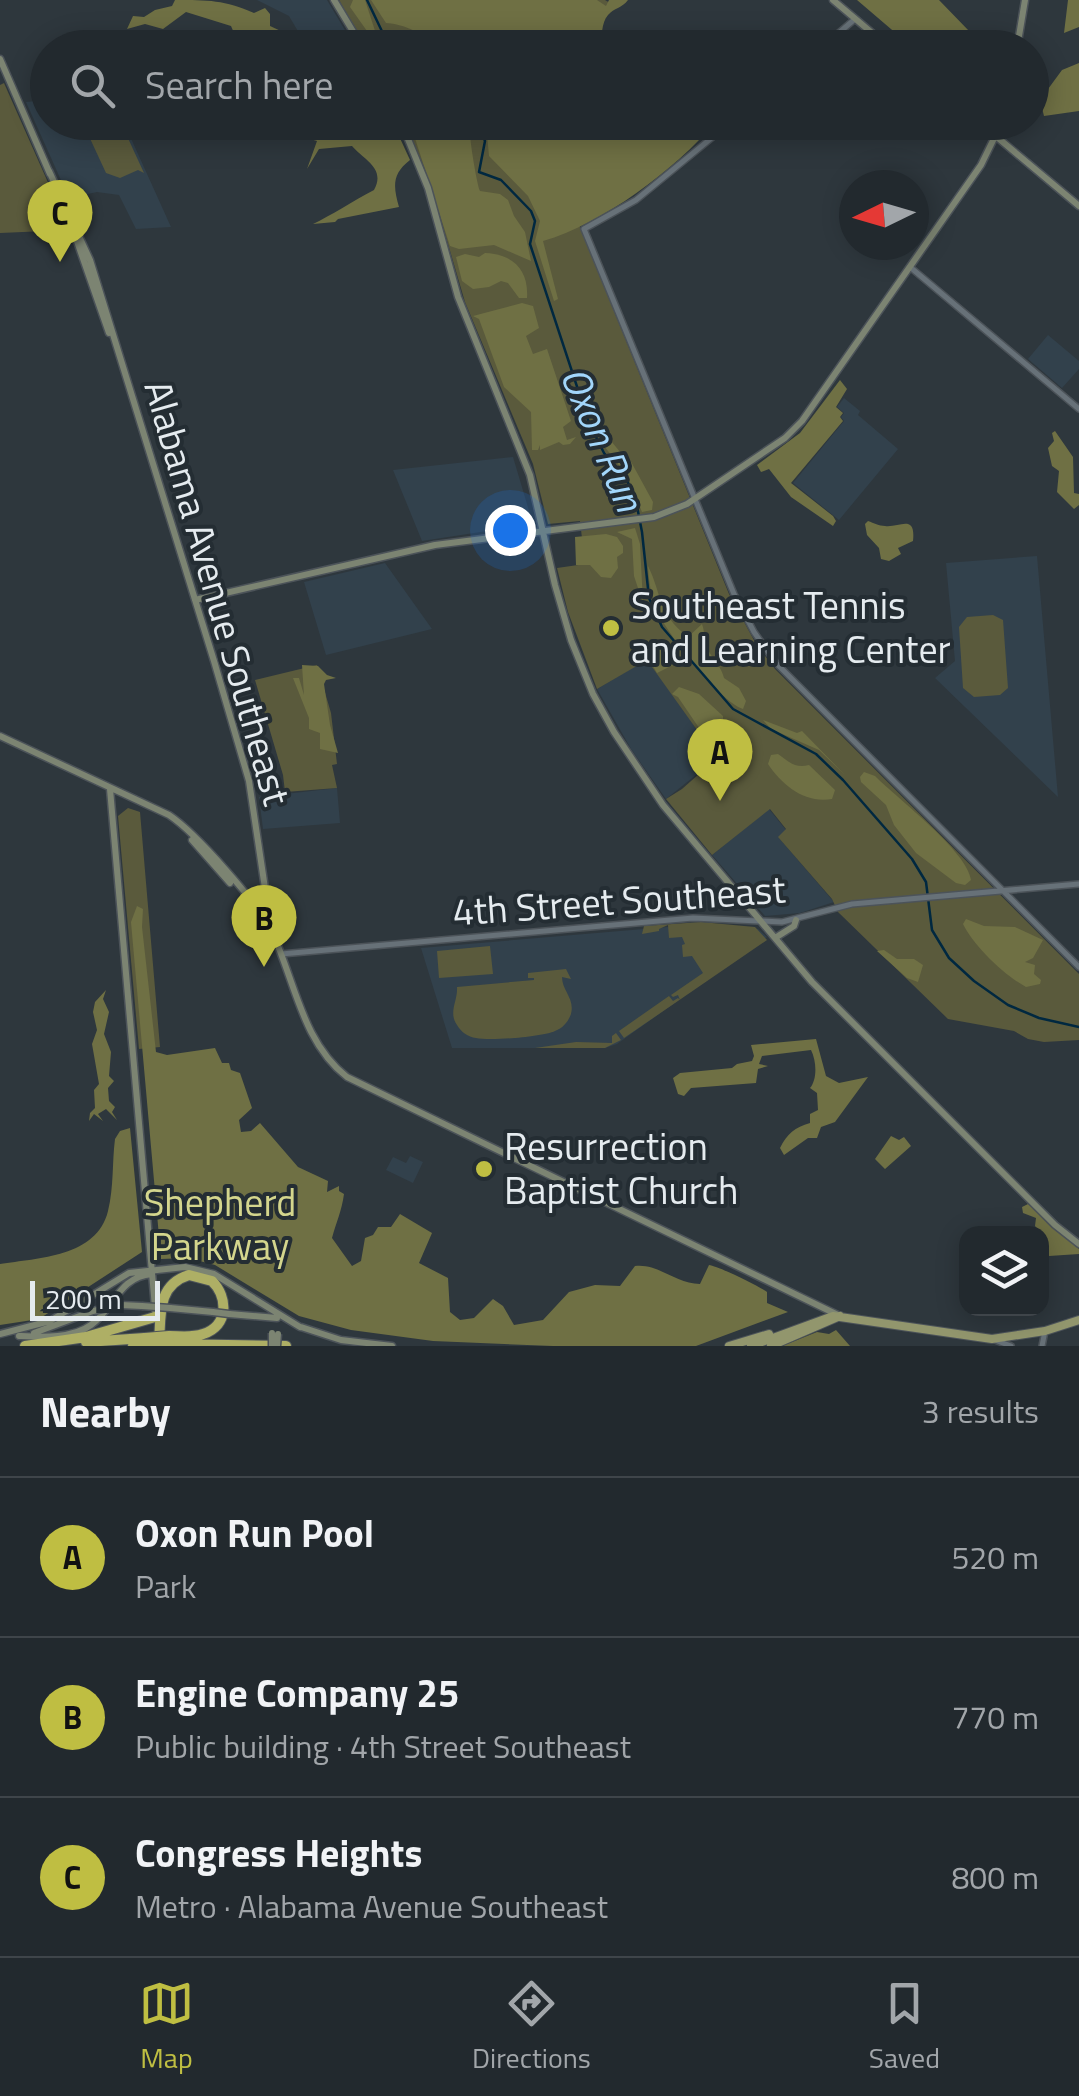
<!DOCTYPE html>
<meta charset="utf-8">
<style>
:root{--surface:#22292e;--page:#2a3136;--text:#f1f3f6;--muted:#a2a6aa;--line:#3f454a;--accent:#bfbe42}
body{margin:0;font-family:"Titillium Web",sans-serif;background:var(--page);color:var(--text)}
.controls{position:absolute;right:30px;bottom:30px;display:grid;overflow:hidden;border-radius:20px;box-shadow:0 5px 25px #0003}
.controls button{width:90px;height:90px;display:grid;place-items:center;padding:0;border:0;border-bottom:2px solid var(--line);background:var(--surface);color:var(--text);font:50px sans-serif}
.compass{position:absolute;left:839px;top:170px;width:90px;height:90px;border-radius:50%;background:var(--surface);box-shadow:0 5px 25px #0003;rotate:265deg}
.scale{position:absolute;left:30px;bottom:25px;width:130px;box-sizing:border-box;padding-left:10px;border:5px solid #e5ebef;border-top:0;font-size:28px;line-height:35px;white-space:nowrap;color:#e5ebef;-webkit-text-stroke:8px #242d33;paint-order:stroke}
.you{position:absolute;left:510px;top:530px;width:35px;height:35px;margin:-25px;border:8px solid #fff;border-radius:50%;background:#1a73e8;box-shadow:0 0 0 15px #1a73e833}
.badge{display:grid;place-items:center;width:65px;height:65px;border-radius:50%;background:var(--accent);color:#111;font-size:32px;font-weight:700}
.pin{position:absolute;translate:-50% -82px;filter:drop-shadow(0 2px 5px #0008)}
.pin::after{content:'';position:absolute;top:52px;width:35px;height:30px;background:inherit;clip-path:polygon(0 0,100% 0,50% 100%)}
.list{margin:0;padding:0;list-style:none}
h2{display:flex;justify-content:space-between;align-items:center;height:130px;margin:0;padding:0 40px;font-size:42px}
h2 small{font-size:32px;font-weight:400;color:var(--muted)}
.list li{display:grid;grid-template-columns:65px 1fr auto;gap:30px;align-items:center;box-sizing:border-box;height:160px;padding:0 40px;border-top:2px solid var(--line)}
.list b{display:block;font-size:38px;white-space:nowrap}
.list p{margin:0;font-size:32px;white-space:nowrap;color:var(--muted)}
.list em{font-size:32px;font-style:normal;color:var(--muted)}
.icon{flex:none;width:55px;height:55px;fill:none;stroke:currentColor;stroke-width:2;stroke-linecap:round;stroke-linejoin:round}
.map{position:relative;flex:none;width:1079px;height:1346px;overflow:hidden}
.search{position:absolute;background:var(--surface);box-shadow:0 5px 25px #0003;left:30px;right:30px;top:30px;height:110px;display:flex;align-items:center;gap:25px;box-sizing:border-box;padding:0 35px;border-radius:55px;color:var(--muted);font-size:38px}
.sheet{height:610px;background:var(--surface)}
nav{display:flex;justify-content:space-around;align-items:center;box-sizing:border-box;height:140px;border-top:2px solid var(--line);background:var(--surface);font-size:28px;color:var(--muted)}
nav a{display:grid;justify-items:center;gap:5px}
nav .on{color:var(--accent)}
.map>svg:first-child{display:block}
</style>
<div class="map">
<svg width="1079" height="1346" viewBox="0 0 1079 1346">
<rect width="100%" height="100%" fill="#2e373d"/>
<path fill="#32414c" d="M257,0H327L355,47H304L300,41L302,38L289,16Z
M47,100L48,122L124,123L171,227L136,229L119,195L97,192L69,198L26,102Z
M1048,335L1079,361V369L1062,388L1028,359Z
M844,398L860,411L858,415L898,449L839,520L793,483L844,421L841,417L844,413L837,407Z
M513,457L533,524L422,541L393,470Z
M1037,556L1058,797L935,678L955,661L946,563Z
M385,563L432,629L326,655L304,582Z
M647,659L717,758L666,799L631,749L597,689Z
M337,788L340,823L263,829L259,797Z
M769,809L786,830L779,838L834,902L800,913L765,916L712,855Z
M703,924L758,929L767,937L617,1044L605,1048H452L421,948Z
M393,1157L406,1163L410,1156L423,1162L413,1183L386,1170Z"/>
<path fill="#5a5a3c" d="M339,0H605L610,3L595,47L366,48Z
M4,83L69,230L0,233V85Z
M656,122L662,129L694,122L706,133L629,196L579,225L729,594L756,644L775,669L1079,974V1040L1044,1042L1028,1039L1014,1031L948,1019L838,912L832,899L778,837L786,829L770,809L712,855L666,799L682,789L717,758L647,660L597,689L568,612L557,568L585,564L580,521L548,524L533,464L465,302L429,179L405,123Z
M87,123H91L90,130L107,123H121L144,173L138,170L120,178L106,173L87,132Z
M993,615L1003,620L1008,688L1000,695L974,697L963,688L959,627L967,617Z
M317,665L331,713L337,764L332,765L337,788L285,792L283,775L255,680Z
M128,808L140,812L160,1047L139,1049L118,816Z
M701,922L755,927L767,940L624,1038L619,1031L669,996L673,1001L678,998L680,1000L678,995L673,997L671,995L703,973L692,956L683,957L682,945L685,944L682,937L669,938L668,925L659,929V931L642,934L644,926Z
M490,946L493,974L439,978L437,951Z
M566,969L571,979L562,977C562,991 575,998 571,1014C568,1022 563,1028 555,1031C542,1037 490,1041 476,1038C468,1037 461,1032 457,1025C448,1012 458,1001 457,987L534,980V978H528V973Z
M616,1033L621,1040L605,1048H535L576,1042L612,1043V1036Z"/>
<path fill="#6f7044" d="M175,0C208,0 225,0 254,13L265,8L270,14V26L283,32L290,47H234L231,40H237L231,26L186,12L163,29L145,24L127,29L133,16L144,17L155,10L172,6Z
M353,0H365L377,37L367,31L350,7Z
M371,0H597L606,6L609,0H628C622,8 614,8 608,15C601,23 602,38 600,47L440,48C428,35 404,24 386,23Z
M857,0H939L969,31L992,46L1003,38L1013,40L1011,47H912Z
M1068,0H1079V27L1064,33Z
M1079,63V111L1044,116L1040,100L1062,70Z
M276,123H393L410,160C392,174 393,186 399,207L338,219L335,222L313,224C330,216 353,201 374,190C386,168 364,160 352,146L319,149L307,169L317,141L279,130Z
M410,123H442L470,133C470,142 477,185 480,191L500,194L508,200L514,216L525,232L531,261L494,245L459,249L450,246Z
M657,123L660,125L663,123H715C674,170 603,224 543,241L558,299L554,301L535,241L540,221L528,196L489,156L486,123Z
M485,253C513,254 529,270 527,298H519L508,283L501,281L489,287L473,289L462,281L456,257L465,254L479,257Z
M522,303L533,306L539,328L526,336L533,354L547,349L571,421L563,427L567,440L576,437L570,444L563,445L559,442L540,450V445L538,450H532L531,412L504,387L479,319L473,316Z
M840,380L847,389L836,407L843,413L840,417L843,421L791,483L833,516L836,521L833,526L791,497L769,469L761,472L757,465L800,433Z
M601,429L621,453L629,458L653,502L652,510L642,512L628,477L598,438L596,431Z
M1055,431L1073,457L1074,493L1079,494V505L1074,509L1057,492L1059,471L1052,466L1048,448L1054,441L1052,433Z
M868,521C874,523 879,526 885,526C899,528 916,513 913,541L898,548L901,554L889,561L881,559L879,548L867,535L865,524Z
M635,528L640,544L643,603L634,576L632,539L617,532Z
M606,534L617,537L623,546V553L617,557L618,568L611,578L601,577L590,565H576L575,537Z
M648,566C662,594 657,613 688,637L702,624C704,629 704,634 705,640C707,655 721,664 724,678L739,688L746,701L743,709C720,701 675,643 662,620C652,603 649,585 648,566Z
M663,646L673,658V665L657,673L647,656L655,647Z
M302,665L318,666L327,675L336,678L326,680L324,684L330,725L338,753L320,749V733L309,729V718L293,678H299L304,695Z
M679,687L699,694L723,716V736L712,747L678,697L672,694Z
M763,720L797,733L802,731L845,775L819,750L771,729Z
M778,754C788,761 795,769 809,765L835,790L832,799C805,804 782,785 768,764L771,755Z
M864,772L875,776C898,799 968,852 971,880L965,885L956,883L916,853L894,825L886,805L861,782L860,777Z
M137,906L143,909L142,927L156,1052L167,1055L215,1048L222,1063H229L231,1070L240,1073L252,1108L239,1120L241,1132L251,1131L260,1123L298,1167L328,1181L327,1192L339,1186V1191L344,1194C342,1210 336,1223 332,1238L352,1266L361,1261L365,1238L373,1235L378,1227H391L400,1214L432,1233L419,1263L448,1278L450,1312L460,1320L474,1318L493,1299L503,1306L514,1325L543,1320L569,1292L595,1285L620,1286L635,1266C658,1263 676,1284 700,1284L709,1265C718,1266 759,1286 767,1292V1303L788,1312L696,1346H553L433,1341L351,1330L299,1316L215,1265L188,1258L161,1259L131,922Z
M966,919L984,926L1015,927L1043,940L1033,958L1025,962L1035,965L1034,974L1041,980L1040,984L1026,987C1005,976 973,945 963,924Z
M884,950L897,959H914L923,965L918,982L907,978L877,951Z
M106,990L103,999L109,1012L104,1034L111,1052L109,1076L114,1081L108,1088L109,1101L115,1107L112,1112L117,1120L106,1109L98,1114L103,1121L94,1114L89,1121L90,1113L95,1108L94,1090L99,1084L92,1044L97,1030L93,1012L95,1002Z
M816,1039L826,1076L839,1083L868,1077L835,1122L821,1127L817,1138H808L784,1155L780,1148C787,1134 795,1127 810,1123V1114L818,1110L817,1093L810,1088C817,1080 817,1062 811,1050L762,1056L759,1064L768,1066L758,1069L756,1083L691,1088L684,1096L678,1094L673,1078L680,1073L732,1068L737,1064L752,1061L754,1056L751,1045Z
M130,1128L142,1252L39,1319L0,1325V1264C38,1258 97,1257 108,1211C114,1187 112,1162 115,1139L120,1131Z
M891,1136L899,1140L904,1137L911,1146L885,1169L875,1159Z
M1028,1204L1079,1249V1254L1049,1256L1042,1234L1035,1226L1036,1218L1023,1213L1022,1207Z
M836,1330L850,1346H782L817,1332L829,1334Z"/>
<g fill="none" stroke-linecap="round" stroke-linejoin="round">
<path stroke="#002840" stroke-width="2.5" d="M367,0L390,48
M450,122L481,132L485,141L479,172L501,180L531,211L535,221L530,244L589,423L604,453L627,481L635,496L642,532L649,598L662,627L733,709L816,754L843,780L912,859L926,882L932,930L949,958L974,981L1008,1005L1039,1018L1079,1027"/>
<defs>
<path id="tertiary" d="M821,48L855,19
M731,122L636,200L584,229L734,594L754,632L776,663L1079,967
M910,267L1079,409
M281,954L693,918L782,922L852,904L1079,884
M995,1340L1011,1346
M1042,1346L1045,1331"/>
<path id="secondary" d="M334,0L363,48
M833,0L890,48
M1017,48L1025,0
M0,59L50,174
M401,122L428,188L458,297L530,475L555,585L571,640L593,694L614,732L663,805L812,982L1055,1225L1079,1244
M979,122L1079,206
M49,171L90,260L214,661L249,781L266,895L252,906
M72,227L109,333
M195,600L435,545L654,517L687,504L785,438L802,421L981,165L1002,122
M0,736L169,815C196,833 258,903 272,932C295,981 302,1042 347,1077L840,1316
M110,789L156,1319
M192,840L230,883
M775,938L794,926L796,920
M121,1305L142,1306
M170,1308L213,1312
M229,1314L277,1318
M301,1327L341,1340L392,1346
M34,1333L93,1311
M0,1334L50,1321L129,1273L185,1267L214,1274L300,1327
M19,1336C41,1337 72,1339 91,1325C115,1308 118,1277 152,1274"/>
<path id="primary" d="M729,1346L769,1334
M751,1346L833,1316L992,1339L1045,1331L1079,1320
M771,1346L840,1316"/>
<path id="motorway" d="M86,1342L145,1338
M170,1344L286,1346
M159,1345C161,1317 156,1285 189,1275L212,1281C228,1297 229,1326 203,1334C192,1338 180,1336 169,1336
M25,1346L86,1337L155,1317
M133,1346L146,1345"/>
</defs>
<use href="#tertiary" stroke="#4c5359" stroke-width="8"/>
<use href="#secondary" stroke="#4c5359" stroke-width="9"/>
<use href="#primary" stroke="#4c5359" stroke-width="10"/>
<use href="#motorway" stroke="#4c5359" stroke-width="12"/>
<use href="#tertiary" stroke="#677178" stroke-width="5"/>
<use href="#secondary" stroke="#7c8472" stroke-width="6"/>
<use href="#primary" stroke="#92966d" stroke-width="8"/>
<use href="#motorway" stroke="#aeaf65" stroke-width="10"/>
<defs>
<path id="secondary-bridge" d="M142,1306L170,1308
M93,1311L121,1305
M213,1312L229,1314
M272,1346V1333
M277,1346L278,1334"/>
<path id="motorway-bridge" d="M145,1338L169,1336
M146,1345L170,1344"/>
</defs>
<use href="#secondary-bridge" stroke="#4c5359" stroke-width="9" stroke-linecap="butt"/>
<use href="#motorway-bridge" stroke="#4c5359" stroke-width="12" stroke-linecap="butt"/>
<use href="#secondary-bridge" stroke="#7c8472" stroke-width="6"/>
<use href="#motorway-bridge" stroke="#aeaf65" stroke-width="10"/>
</g>
<g fill="#bfbe42" stroke="#242d33" stroke-width="4">
<circle cx="611" cy="628" r="10"/>
<circle cx="484" cy="1169" r="10"/>
</g>
<g text-anchor="middle" stroke-width="8" stroke-linejoin="round" paint-order="stroke">
<g font-size="38" fill="#e5ebef" stroke="#242d33">
<text transform="translate(217 593) rotate(74)" y="13">Alabama Avenue Southeast</text>
<text transform="translate(619 901) rotate(-4)" y="13">4th Street Southeast</text>
</g>
<g font-size="38" fill="#e5ebef" stroke="#242d33" text-anchor="start">
<text x="631" y="619">Southeast Tennis<tspan x="631" dy="44">and Learning Center</tspan></text>
<text x="504" y="1160">Resurrection<tspan x="504" dy="44">Baptist Church</tspan></text>
</g>
<g font-size="38" fill="#d4d68d" stroke="#242d33">
<text x="220" y="1216">Shepherd<tspan x="220" dy="44">Parkway</tspan></text>
</g>
<g font-size="40" font-style="italic" fill="#a2d6fb" stroke="#242d33">
<text transform="translate(602 439) rotate(67)" y="14">Oxon Run</text>
</g>
</g>
</svg>
<div class="controls">
<button><svg class="icon" aria-label="layers" viewBox="0 0 24 24"><path d="M12 4l9 5-9 5-9-5zM3 14l9 5 9-5"/></svg></button>
</div>
<svg class="compass" viewBox="-18 -18 36 36"><path d="M0-13l5 13h-10z" fill="#e53935"/><path d="M0 13l5-13h-10z" fill="#a2a6aa"/></svg>
<div class="scale">200 m</div>
<div class="you"></div>
<div class="pin badge" style="left:720px;top:801px">A</div>
<div class="pin badge" style="left:264px;top:967px">B</div>
<div class="pin badge" style="left:60px;top:262px">C</div>
<div class="search"><svg class="icon" aria-label="search" viewBox="0 0 24 24"><circle cx="10" cy="10" r="6"/><path d="M15 15l6 6"/></svg>Search here</div>
</div>
<section class="sheet">
<h2>Nearby<small>3 results</small></h2>
<ul class="list">
<li><span class="badge">A</span><div><b>Oxon Run Pool</b><p>Park</p></div><em>520 m</em></li>
<li><span class="badge">B</span><div><b>Engine Company 25</b><p>Public building · 4th Street Southeast</p></div><em>770 m</em></li>
<li><span class="badge">C</span><div><b>Congress Heights</b><p>Metro · Alabama Avenue Southeast</p></div><em>800 m</em></li>
</ul>
</section>
<nav>
<a class="on"><svg class="icon" aria-label="map" viewBox="0 0 24 24"><path d="M3 6l6-2 6 2 6-2v14l-6 2-6-2-6 2zM9 4v14M15 6v14"/></svg>Map</a>
<a><svg class="icon" aria-label="directions" viewBox="0 0 24 24"><path d="M12 3l9 9-9 9-9-9zM9 14v-3h6M13 9l2 2-2 2"/></svg>Directions</a>
<a><svg class="icon" aria-label="saved" viewBox="0 0 24 24"><path d="M7 4h10v16l-5-4-5 4z"/></svg>Saved</a>
</nav>
